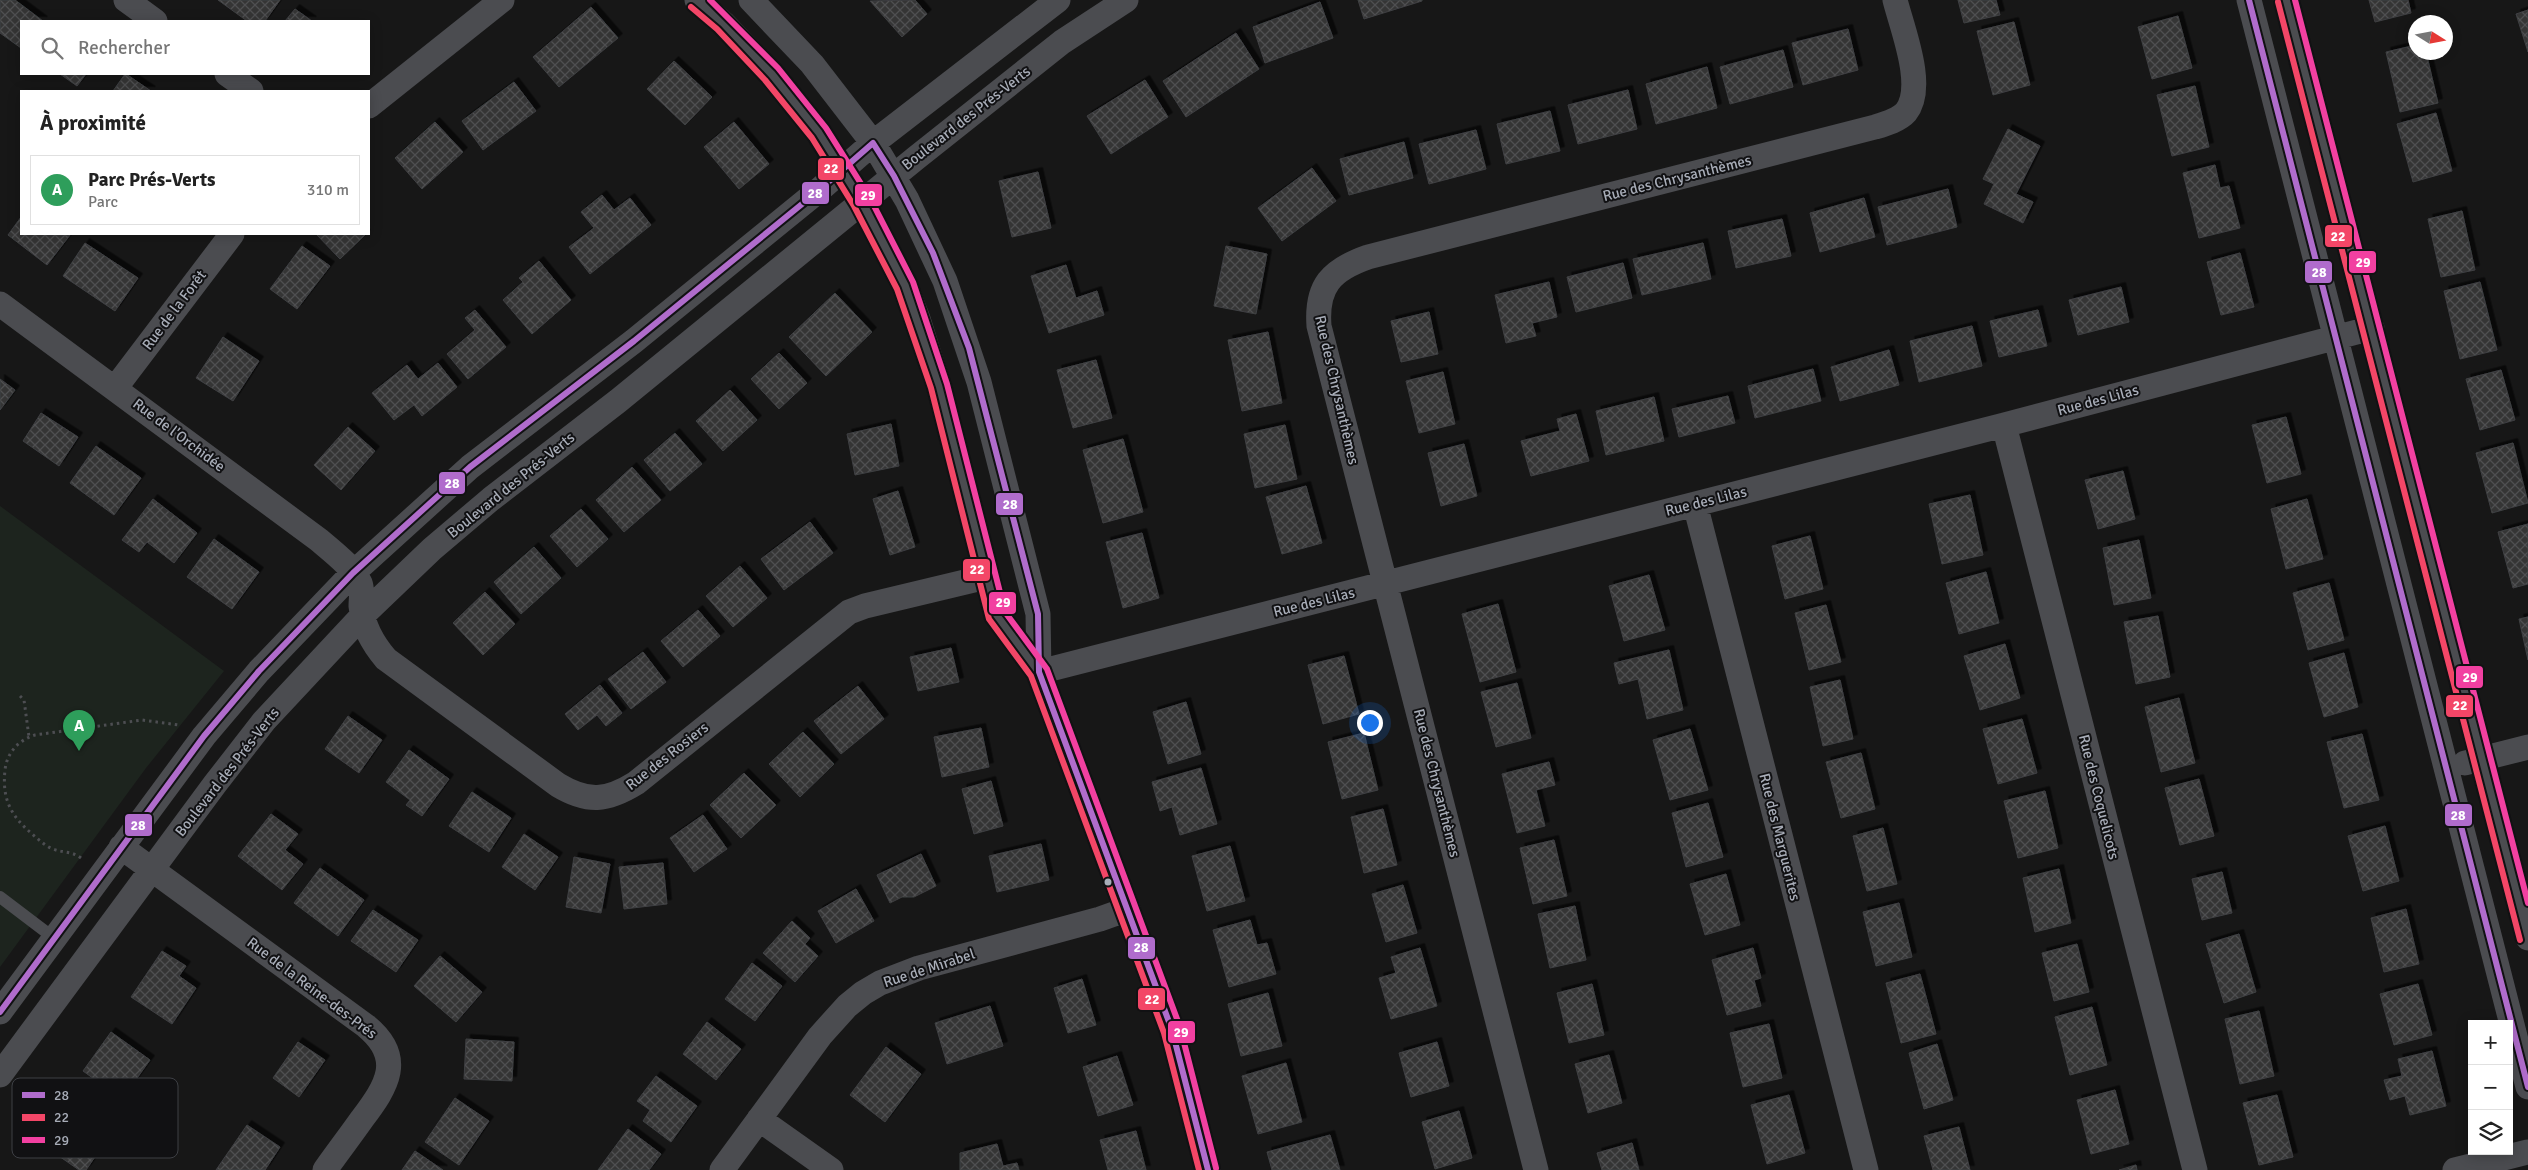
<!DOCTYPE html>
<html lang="fr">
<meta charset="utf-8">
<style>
:root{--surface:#fff;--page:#f6f6f6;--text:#222;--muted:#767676;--line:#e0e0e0;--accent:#757880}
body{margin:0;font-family:Signika,sans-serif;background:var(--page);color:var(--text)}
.controls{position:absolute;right:15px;bottom:15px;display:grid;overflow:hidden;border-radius:0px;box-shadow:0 2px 12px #0003}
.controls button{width:45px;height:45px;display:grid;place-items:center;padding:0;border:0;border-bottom:1px solid var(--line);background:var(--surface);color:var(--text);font:25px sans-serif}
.compass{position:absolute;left:2408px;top:15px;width:45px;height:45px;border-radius:50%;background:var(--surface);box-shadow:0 2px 12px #0003;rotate:101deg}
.you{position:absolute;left:1369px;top:722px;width:18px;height:18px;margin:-12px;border:4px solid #fff;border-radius:50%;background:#1a73e8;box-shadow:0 0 0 8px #1a73e833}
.badge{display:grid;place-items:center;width:32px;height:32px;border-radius:50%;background:var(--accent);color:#fff;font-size:16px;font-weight:700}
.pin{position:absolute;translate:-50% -41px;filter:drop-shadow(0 1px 2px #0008)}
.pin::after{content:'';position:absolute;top:26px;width:18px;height:15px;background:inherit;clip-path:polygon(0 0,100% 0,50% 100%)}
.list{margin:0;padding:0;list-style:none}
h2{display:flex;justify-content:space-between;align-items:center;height:65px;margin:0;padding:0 20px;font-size:21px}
h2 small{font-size:16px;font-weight:400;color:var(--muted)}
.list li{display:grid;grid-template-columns:32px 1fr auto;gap:15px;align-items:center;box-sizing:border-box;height:70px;margin:0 10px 10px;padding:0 10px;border:1px solid var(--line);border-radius:0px}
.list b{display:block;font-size:19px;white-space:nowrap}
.list p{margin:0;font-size:16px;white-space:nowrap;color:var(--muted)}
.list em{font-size:16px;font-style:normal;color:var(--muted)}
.icon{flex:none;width:28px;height:28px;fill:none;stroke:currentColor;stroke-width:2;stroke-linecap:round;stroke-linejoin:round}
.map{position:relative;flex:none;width:2528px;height:1170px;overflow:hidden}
.search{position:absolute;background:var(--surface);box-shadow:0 2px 12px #0003;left:20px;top:20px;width:350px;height:55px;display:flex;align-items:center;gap:12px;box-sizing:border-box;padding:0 18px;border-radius:0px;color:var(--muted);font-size:19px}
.panel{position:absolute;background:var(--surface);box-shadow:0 2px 12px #0003;left:20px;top:90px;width:350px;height:145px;border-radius:0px}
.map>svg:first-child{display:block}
</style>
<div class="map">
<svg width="2528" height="1170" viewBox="0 0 2528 1170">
<defs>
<pattern id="building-cross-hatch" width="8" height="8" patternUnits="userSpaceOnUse" patternTransform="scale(1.25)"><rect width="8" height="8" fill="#353536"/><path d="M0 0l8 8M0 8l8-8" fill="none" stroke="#4f5051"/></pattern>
<filter id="shadow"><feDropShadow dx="4.5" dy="-4.5" stdDeviation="0" flood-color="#0009"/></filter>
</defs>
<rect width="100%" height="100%" fill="#171717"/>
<path fill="#1d241e" d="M0,506L224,671L146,768L0,967Z"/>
<path fill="url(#building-cross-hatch)" stroke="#3f4043" filter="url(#shadow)" d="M0,0H15L43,21H21V48L0,33Z
M218,0H280L265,21H247Z
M915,0L927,14L902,37L870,1Z
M1358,0H1422V1L1364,19Z
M1958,0H1996L2000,15L1964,23Z
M2369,0H2408L2411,13L2375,22Z
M1320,2L1333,38L1265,63L1253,27Z
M591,7L618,38L559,87L533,57Z
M295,9L312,21H285Z
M2528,10V52L2516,14Z
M2178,16L2192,68L2152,79L2138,27Z
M2014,22L2030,85L1993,95L1977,31Z
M1848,29L1858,70L1803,85L1792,43Z
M1236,33L1259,69L1186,117L1163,81Z
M2416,45V52H2426L2438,103L2400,112L2386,52Z
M1783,50L1793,87L1730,104L1720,67Z
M674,61L712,97L685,125L647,89Z
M1707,67L1717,108L1656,124L1646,84Z
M60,74H86L77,86Z
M125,74H126L151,91H113Z
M1145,80L1168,117L1111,154L1087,116Z
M514,82L536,111L483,150L462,121Z
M2195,86L2209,147L2172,156L2157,95Z
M1628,90L1637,129L1578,144L1568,105Z
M1550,111L1560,151L1506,164L1497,124Z
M2436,113L2452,171L2413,182L2397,124Z
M435,122L463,152L422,189L395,158Z
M734,122L769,164L739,189L704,147Z
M2008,129L2040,146L2016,194L2033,202L2023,223L1984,204L1994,184L1983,179Z
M1476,130L1486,169L1429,184L1419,144Z
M1404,142L1413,178L1349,195L1340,159Z
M2215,165L2220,188L2229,186L2240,228L2199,238L2183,173Z
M1312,168L1336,201L1282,241L1258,208Z
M1038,172L1051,228L1012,237L999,181Z
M1948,189L1957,227L1887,245L1878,207Z
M602,195L614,210L630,198L651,225L590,274L569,247L594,228L581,212Z
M1864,198L1875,237L1820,252L1810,213Z
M2462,211L2475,270L2441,277L2428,219Z
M21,217V234L70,235L47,265L8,235Z
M1782,219L1791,256L1736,268L1728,231Z
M316,234H366L340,259Z
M85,243L138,278L115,311L63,276Z
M1703,243L1711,279L1642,295L1633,259Z
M302,246L330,266L297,309L270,289Z
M1226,246L1267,254L1256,314L1214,306Z
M2240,253L2254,307L2221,315L2207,262Z
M539,261L571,300L532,334L503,300L523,282L519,278Z
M1623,263L1632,298L1576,312L1567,277Z
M1066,265L1076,298L1097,291L1104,315L1049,333L1031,276Z
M1549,282L1557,317L1532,323L1536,336L1506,343L1495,295Z
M2480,282L2497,350L2460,359L2444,291Z
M2121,287L2129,322L2078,335L2069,300Z
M835,293L872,332L826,376L789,337Z
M475,310L506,347L468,379L447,354L475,330L465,318Z
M2038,310L2047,346L1999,357L1990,321Z
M1429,312L1438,354L1401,362L1391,321Z
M1972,326L1982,366L1919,382L1910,341Z
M1268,332L1282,403L1242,411L1228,340Z
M223,337L259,361L233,401L196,378Z
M1889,350L1899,385L1840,401L1831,367Z
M779,353L807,383L779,409L751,379Z
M1096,360L1112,418L1073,428L1057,370Z
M438,363L457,387L422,416L414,405L394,420L372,393L407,365L418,379Z
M1813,369L1821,401L1755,418L1748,386Z
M2501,370L2515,420L2480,430L2466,379Z
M1443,372L1455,424L1419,433L1406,381Z
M0,379L15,390L0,410Z
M730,390L757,420L723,451L696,421Z
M1728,396L1735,423L1679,437L1672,409Z
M1654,397L1664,441L1606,455L1596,411Z
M41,413L78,437L59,466L23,441Z
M1576,414L1589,461L1531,476L1521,441L1560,431L1557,419Z
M2286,417L2301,474L2267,483L2252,425Z
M891,424L899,466L855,475L847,434Z
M1285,425L1297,479L1255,488L1244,434Z
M348,427L375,451L341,490L314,465Z
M675,433L702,464L670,491L644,460Z
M1123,439L1143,512L1103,523L1083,450Z
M2513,443L2528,503L2492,513L2476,453Z
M1464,444L1477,496L1441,506L1428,453Z
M96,446L141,478L114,515L70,483Z
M632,467L661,500L624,532L596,500Z
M2123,471L2135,519L2098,529L2085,480Z
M1306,486L1322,543L1282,554L1266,497Z
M898,491L915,547L890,555L873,499Z
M1970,495L1983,555L1942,564L1929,504Z
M153,499L197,533L174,563L147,542L139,552L122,540Z
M2307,499L2323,559L2286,569L2271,509Z
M581,509L608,539L577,567L550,536Z
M810,522L833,553L784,590L761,559Z
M2528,524V584L2513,588L2498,532Z
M1142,533L1159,598L1123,608L1106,542Z
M1810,536L1823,589L1785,599L1772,546Z
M214,539L259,572L232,609L187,577Z
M2139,540L2151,598L2114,605L2103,548Z
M534,547L561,578L521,614L494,582Z
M740,566L767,598L733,627L706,596Z
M1986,572L1999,623L1959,634L1946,583Z
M1649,575L1665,630L1624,641L1609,586Z
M2329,583L2344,640L2308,650L2293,593Z
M485,592L515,624L483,655L453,623Z
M1498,604L1516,672L1480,682L1462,614Z
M1826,605L1841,662L1809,670L1795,613Z
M698,610L720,636L683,667L661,641Z
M2158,616L2170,677L2136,684L2124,622Z
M2528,617V660L2519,619Z
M2005,644L2020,698L1980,710L1964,656Z
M951,648L959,682L918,691L910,657Z
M1669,650L1683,710L1647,719L1638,679L1619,684L1614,663Z
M643,652L666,682L631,709L608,679Z
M2344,653L2358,707L2324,717L2309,663Z
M1344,656L1359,714L1323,724L1308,665Z
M1840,680L1853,739L1823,746L1810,687Z
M1517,683L1531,738L1496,747L1481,692Z
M600,685L622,713L606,726L597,715L578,730L565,714Z
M858,686L884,719L841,754L814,721Z
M2179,698L2195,763L2161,772L2145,707Z
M1186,702L1201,754L1168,764L1153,712Z
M348,716L382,740L359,773L325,749Z
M2022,719L2037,773L1998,784L1983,729Z
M981,728L989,767L942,777L934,737Z
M1690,729L1708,790L1670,800L1653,740Z
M803,732L834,764L800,797L769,764Z
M1364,733L1378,790L1342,799L1328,742Z
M2362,734L2379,800L2344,808L2327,742Z
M409,750L449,779L422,816L406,805L410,800L386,782Z
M1861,753L1875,809L1841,818L1826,762Z
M1549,762L1555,785L1536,790L1545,826L1517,833L1502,774Z
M1201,768L1217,824L1180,835L1172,807L1160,811L1152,782Z
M744,773L776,805L741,838L710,805Z
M2199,779L2214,836L2180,845L2165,788Z
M991,781L1003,826L974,834L962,789Z
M2045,791L2058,848L2018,858L2004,801Z
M472,792L511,818L489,852L449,826Z
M1708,803L1723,857L1686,867L1672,813Z
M1383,809L1397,865L1364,873L1351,817Z
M271,814L298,834L285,850L303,864L282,890L238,856Z
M703,815L727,849L694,872L670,838Z
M2385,826L2399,881L2363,891L2348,836Z
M1883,828L1897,884L1867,891L1853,836Z
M524,834L558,857L535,890L502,867Z
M1554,840L1567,896L1533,904L1520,848Z
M1041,844L1049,880L997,892L989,856Z
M1230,846L1245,901L1207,911L1192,856Z
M921,854L936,886L914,897H902L890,903L877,875Z
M574,857L610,864L601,913L566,907Z
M663,863L667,904L624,909L619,867Z
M320,868L364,900L338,936L294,903Z
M2059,869L2071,923L2035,932L2023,878Z
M2222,872L2232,913L2202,920L2192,879Z
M1726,874L1740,925L1705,935L1690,884Z
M1403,885L1417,933L1386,942L1372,894Z
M856,889L874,921L836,943L818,911Z
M1899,903L1912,957L1876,966L1863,912Z
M1575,906L1586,960L1550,968L1538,914Z
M2406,909L2419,964L2384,972L2371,918Z
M373,910L418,940L396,972L351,941Z
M1250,920L1257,945L1267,943L1276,974L1229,987L1213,930Z
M792,921L810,938L805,944L818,956L795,982L763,953Z
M2239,934L2256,992L2224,1003L2206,944Z
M2077,944L2089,992L2054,1001L2042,953Z
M1420,948L1437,1006L1391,1019L1379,978L1396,973L1391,957Z
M1753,948L1761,978L1754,980L1761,1006L1727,1015L1712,960Z
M162,951L186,966L179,976L196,988L172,1024L131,997Z
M440,956L482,992L456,1022L414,986Z
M752,963L782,986L755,1021L725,999Z
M1920,974L1936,1034L1901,1043L1886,983Z
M1082,979L1096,1025L1068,1033L1054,988Z
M1592,984L1604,1035L1569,1043L1557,993Z
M2418,984L2432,1035L2394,1045L2380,994Z
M1268,993L1282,1046L1241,1056L1228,1004Z
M990,1006L1003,1046L947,1064L935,1023Z
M2092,1007L2107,1065L2070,1075L2055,1017Z
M2259,1011L2274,1076L2240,1084L2225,1019Z
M707,1022L741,1049L716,1080L683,1054Z
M1769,1024L1782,1078L1743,1087L1730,1033Z
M111,1032L150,1060L122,1099L83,1071Z
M466,1039L514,1042L512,1081L464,1079Z
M298,1042L325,1060L299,1097L273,1078Z
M1437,1042L1449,1086L1411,1097L1399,1053Z
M1937,1044L1953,1100L1924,1109L1909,1053Z
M886,1047L921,1074L885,1122L850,1095Z
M2432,1051L2446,1106L2410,1115L2405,1096L2390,1100L2384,1080L2402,1076L2398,1059Z
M1609,1055L1622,1103L1588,1113L1575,1064Z
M1117,1056L1133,1105L1098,1116L1083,1067Z
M1286,1063L1302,1122L1258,1134L1242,1076Z
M656,1076L697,1106L671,1142L643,1121L650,1110L637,1101Z
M2115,1090L2129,1144L2091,1154L2077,1100Z
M1789,1095L1805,1153L1767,1164L1751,1105Z
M2277,1095L2293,1157L2259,1165L2243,1103Z
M455,1098L489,1121L459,1165L425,1142Z
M73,1104L112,1132L86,1170H79L33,1138L44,1121L55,1129Z
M1459,1111L1472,1158L1435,1169L1422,1122Z
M247,1125L280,1147L265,1170H216Z
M1959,1127L1970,1170H1933L1924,1136Z
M628,1129L661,1154L649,1170H598Z
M1136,1131L1146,1170H1108L1100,1140Z
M1330,1135L1340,1170H1272L1267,1152Z
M1632,1143L1639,1170H1602L1597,1153Z
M997,1144L1003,1166L1017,1163L1019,1170H960V1153Z
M415,1151L443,1170H402Z
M2136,1165L2137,1170H2119Z"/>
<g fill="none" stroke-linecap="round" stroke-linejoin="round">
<path stroke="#4d4e52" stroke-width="3" stroke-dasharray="2.5 4" stroke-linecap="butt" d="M20,696L24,700L29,737
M81,858C72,851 63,853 53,849C45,846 38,839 31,833C10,815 2,798 5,770C7,752 19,740 35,735L142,720L179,725"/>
<path stroke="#4b4c50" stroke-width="12" d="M0,897L54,938"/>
<path stroke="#4b4c50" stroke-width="25" d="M126,0L155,21
M697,0L723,23L772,74L819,133L862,202L905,285L918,319L939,386L997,616L1039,672L1172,1030L1208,1170
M751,0L812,64L873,143L907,200L945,281L979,382L1038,614L1039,672
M2249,0L2528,1087
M2286,0L2528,938
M227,74L251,91
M369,106L502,0
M0,304L319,540C333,552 352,566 360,583C363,591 361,598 361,606C363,626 374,645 386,659L558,785C588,803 607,801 636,783L849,612L865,606L986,577
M116,387L232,234
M2004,425L2195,1170
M1695,504L1866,1170
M1039,672L2004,425L2372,328
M2465,763L2528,747
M121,847L366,1026C405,1058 387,1086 362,1119C350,1136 337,1153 325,1170
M0,1012L204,736L259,671L353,573L470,467L634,341L818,191L873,143L1058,0
M0,1075L215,784L264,721L363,615L432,549L491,499L618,401L916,158L1062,42L1126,0
M759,1119L831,1170
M722,1170L820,1036L847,1006L863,993L880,983L919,968L1100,919L1128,909
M1536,1170L1319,326C1316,286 1331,270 1368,257L1875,127C1885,124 1899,120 1906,112C1926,87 1902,28 1895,0
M2455,1170L2528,1152"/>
<defs>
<path id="bus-1" d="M2249,0L2528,1087
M0,1012L204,736L259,671L353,573L470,467L634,341L818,191L873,143L894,176L933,253L969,348L1038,614L1039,672L1172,1030L1208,1170"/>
<path id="bus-2" d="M2278,2L2520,940
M691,7L717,29L765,80L812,138L854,206L897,289L931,388L989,619L1031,676L1164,1033L1199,1170"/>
<path id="bus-3" d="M710,0L778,68L826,128L870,198L913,282L947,384L1005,612L1047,669L1180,1027L1216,1168
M2295,0L2528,903"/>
</defs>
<use href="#bus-1" stroke="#111113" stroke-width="10"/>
<use href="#bus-2" stroke="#111113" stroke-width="10"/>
<use href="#bus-3" stroke="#111113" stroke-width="10"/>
<use href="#bus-1" stroke="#b06ccc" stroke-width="6"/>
<use href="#bus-2" stroke="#f34667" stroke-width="6"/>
<use href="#bus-3" stroke="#f240a1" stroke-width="6"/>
</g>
<circle fill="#a8adb8" stroke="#111113" stroke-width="2" cx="1108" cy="882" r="4.5"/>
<g text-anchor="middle" stroke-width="4" stroke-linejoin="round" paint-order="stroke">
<g font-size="15" fill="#a8adb8" stroke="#111113">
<text transform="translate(966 118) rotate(-38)" y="5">Boulevard des Prés-Verts</text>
<text transform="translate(1677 178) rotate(-14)" y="5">Rue des Chrysanthèmes</text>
<text transform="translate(174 310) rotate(-53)" y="5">Rue de la Forêt</text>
<text transform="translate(1337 390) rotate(77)" y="5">Rue des Chrysanthèmes</text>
<text transform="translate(2098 400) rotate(-15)" y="5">Rue des Lilas</text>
<text transform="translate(179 435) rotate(37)" y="5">Rue de l'Orchidée</text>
<text transform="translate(511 485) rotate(-39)" y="5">Boulevard des Prés-Verts</text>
<text transform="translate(1706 501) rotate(-14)" y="5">Rue des Lilas</text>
<text transform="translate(1314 602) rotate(-14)" y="5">Rue des Lilas</text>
<text transform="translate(667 756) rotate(-38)" y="5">Rue des Rosiers</text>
<text transform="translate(227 772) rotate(-52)" y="5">Boulevard des Prés-Verts</text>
<text transform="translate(1437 783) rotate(76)" y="5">Rue des Chrysanthèmes</text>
<text transform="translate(2099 797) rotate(76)" y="5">Rue des Coquelicots</text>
<text transform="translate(1780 837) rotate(76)" y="5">Rue des Marguerites</text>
<text transform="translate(929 968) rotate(-18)" y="5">Rue de Mirabel</text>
<text transform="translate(312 988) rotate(37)" y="5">Rue de la Reine-des-Prés</text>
</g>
</g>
<rect x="12" y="1078" width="166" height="80" rx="8" fill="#111113" stroke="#3e4045" stroke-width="1"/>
<rect x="22" y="1092" width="23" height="6" fill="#b06ccc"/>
<rect x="22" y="1114" width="23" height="7" fill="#f34667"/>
<rect x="22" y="1137" width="23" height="6" fill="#f240a1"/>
<g font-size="14" fill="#a8adb8">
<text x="54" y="1100">28</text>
<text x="54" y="1122">22</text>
<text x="54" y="1145">29</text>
</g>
<g stroke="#111113" stroke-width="2">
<rect x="817" y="157" width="28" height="24" rx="5" fill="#f34667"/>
<rect x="801" y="181" width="29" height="24" rx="5" fill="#b06ccc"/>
<rect x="854" y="183" width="29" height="24" rx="5" fill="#f240a1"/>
<rect x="2324" y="224" width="29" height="24" rx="5" fill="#f34667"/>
<rect x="2348" y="250" width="29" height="24" rx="5" fill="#f240a1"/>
<rect x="2304" y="260" width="29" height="24" rx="5" fill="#b06ccc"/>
<rect x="438" y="471" width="28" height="24" rx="5" fill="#b06ccc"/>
<rect x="995" y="492" width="29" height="24" rx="5" fill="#b06ccc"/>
<rect x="962" y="558" width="29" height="24" rx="5" fill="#f34667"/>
<rect x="988" y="591" width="29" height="24" rx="5" fill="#f240a1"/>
<rect x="2455" y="665" width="29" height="24" rx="5" fill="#f240a1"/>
<rect x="2445" y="694" width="29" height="24" rx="5" fill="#f34667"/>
<rect x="2444" y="803" width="29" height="24" rx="5" fill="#b06ccc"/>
<rect x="124" y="813" width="29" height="24" rx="5" fill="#b06ccc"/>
<rect x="1127" y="936" width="29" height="24" rx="5" fill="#b06ccc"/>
<rect x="1137" y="987" width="29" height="24" rx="5" fill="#f34667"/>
<rect x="1167" y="1020" width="29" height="24" rx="5" fill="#f240a1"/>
</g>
<g font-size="14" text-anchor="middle" font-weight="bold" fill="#fff">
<text x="831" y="173">22</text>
<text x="815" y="198">28</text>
<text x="868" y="200">29</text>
<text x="2338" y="241">22</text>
<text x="2363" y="267">29</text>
<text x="2319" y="277">28</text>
<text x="452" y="488">28</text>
<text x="1010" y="509">28</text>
<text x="977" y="574">22</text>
<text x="1003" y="607">29</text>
<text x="2470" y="682">29</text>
<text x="2460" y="710">22</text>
<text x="2458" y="820">28</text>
<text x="138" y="830">28</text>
<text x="1141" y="952">28</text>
<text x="1152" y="1004">22</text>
<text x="1181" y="1037">29</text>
</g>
</svg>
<div class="controls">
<button>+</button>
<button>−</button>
<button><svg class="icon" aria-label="layers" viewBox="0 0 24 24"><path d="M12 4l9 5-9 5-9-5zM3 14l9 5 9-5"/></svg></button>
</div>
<svg class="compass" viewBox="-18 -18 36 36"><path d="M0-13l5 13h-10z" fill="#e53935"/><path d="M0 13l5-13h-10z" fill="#767676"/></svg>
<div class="you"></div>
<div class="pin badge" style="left:79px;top:751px;background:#2e9e5b">A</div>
<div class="search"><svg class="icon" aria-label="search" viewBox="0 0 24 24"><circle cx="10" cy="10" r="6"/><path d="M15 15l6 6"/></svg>Rechercher</div>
<section class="panel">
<h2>À proximité<small></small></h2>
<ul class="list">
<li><span class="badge" style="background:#2e9e5b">A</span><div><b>Parc Prés-Verts</b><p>Parc</p></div><em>310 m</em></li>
</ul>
</section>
</div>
